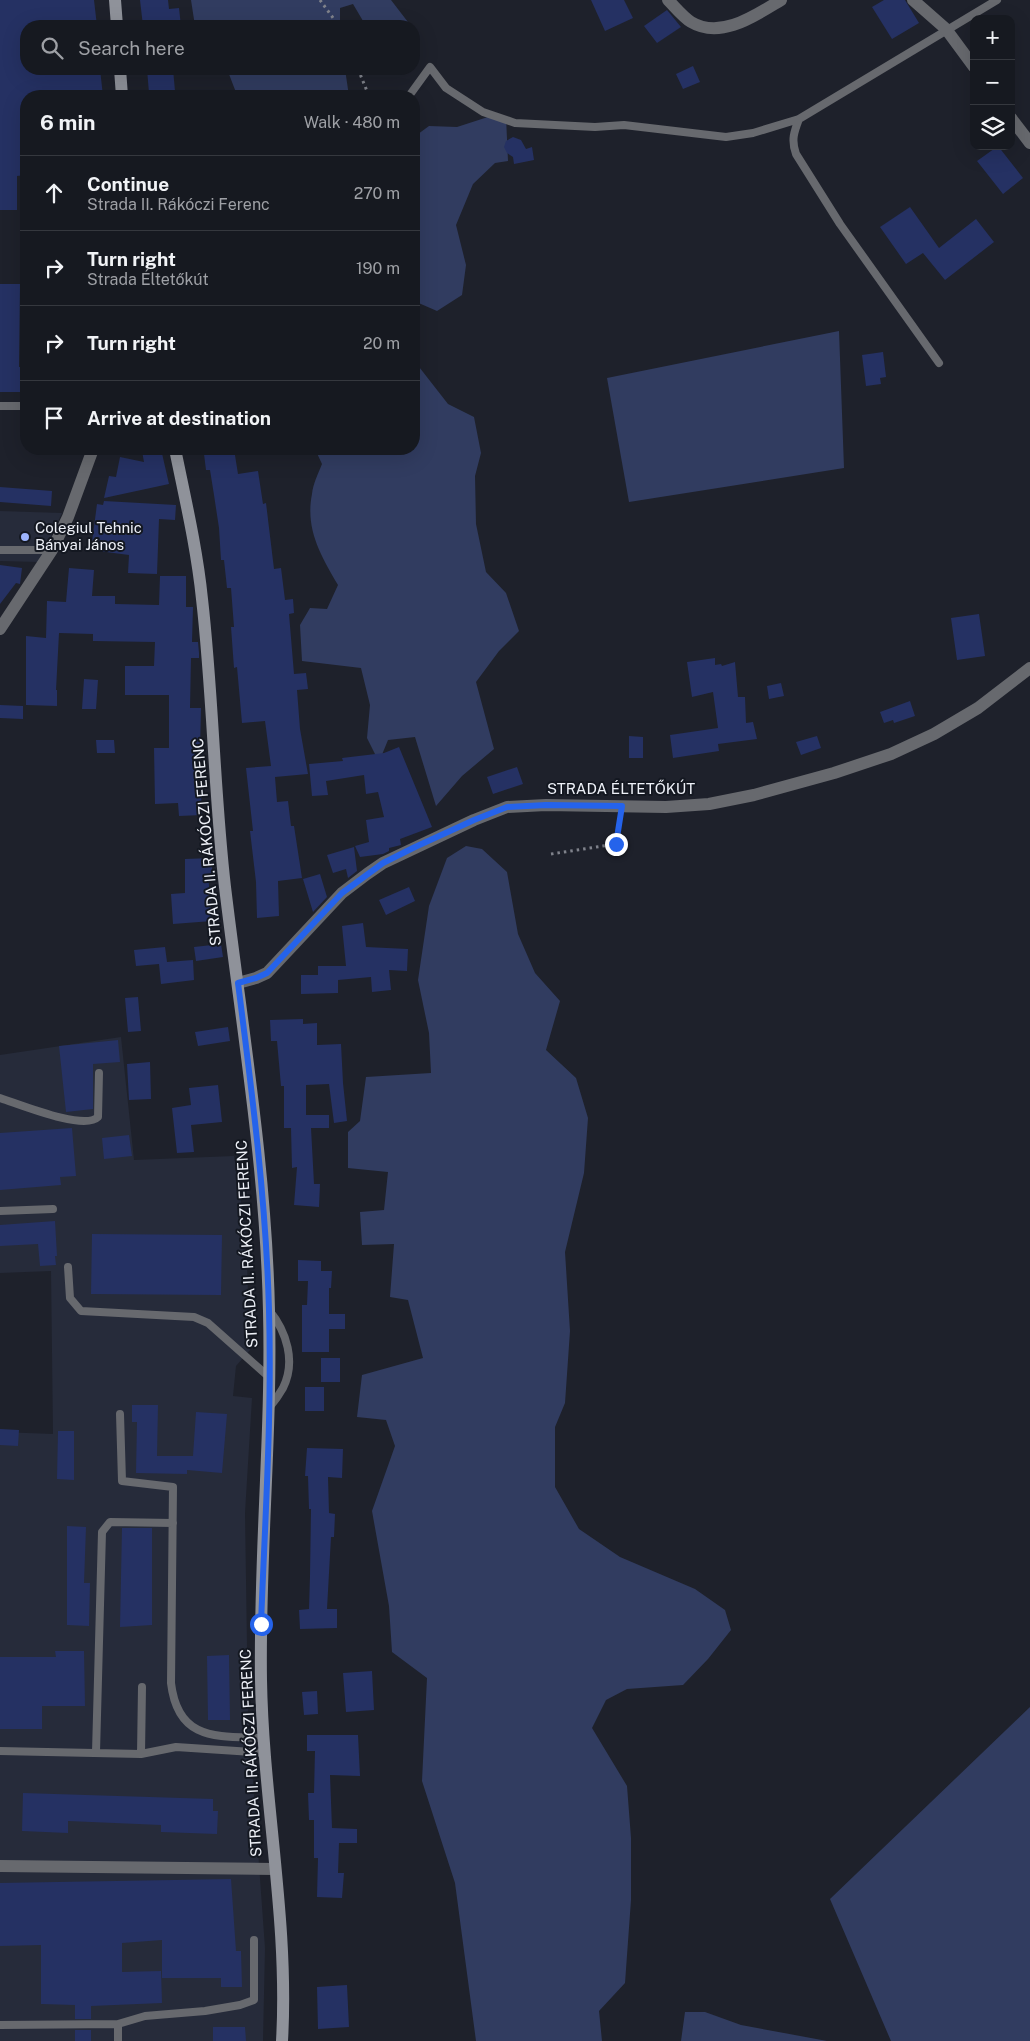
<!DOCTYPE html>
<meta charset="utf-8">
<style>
:root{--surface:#161920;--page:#23262d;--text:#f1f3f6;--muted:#9ea0a5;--line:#35383e}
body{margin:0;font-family:"Public Sans",sans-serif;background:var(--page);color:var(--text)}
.controls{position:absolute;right:15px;top:15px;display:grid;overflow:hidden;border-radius:10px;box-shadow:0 5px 20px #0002}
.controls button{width:45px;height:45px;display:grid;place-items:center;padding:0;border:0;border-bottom:1px solid var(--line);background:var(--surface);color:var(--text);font:25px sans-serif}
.stop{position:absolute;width:15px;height:15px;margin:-11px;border:4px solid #2563eb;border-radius:50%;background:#fff}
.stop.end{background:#2563eb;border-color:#fff;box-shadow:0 1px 5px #0008}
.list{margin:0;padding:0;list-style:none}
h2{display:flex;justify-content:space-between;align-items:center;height:65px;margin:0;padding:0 20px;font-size:21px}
h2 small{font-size:16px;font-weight:400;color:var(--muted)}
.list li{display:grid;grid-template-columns:32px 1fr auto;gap:15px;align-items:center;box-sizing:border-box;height:75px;padding:0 20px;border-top:1px solid var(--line)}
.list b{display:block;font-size:19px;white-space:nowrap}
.list p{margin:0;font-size:16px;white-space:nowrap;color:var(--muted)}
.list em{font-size:16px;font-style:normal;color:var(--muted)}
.icon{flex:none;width:28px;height:28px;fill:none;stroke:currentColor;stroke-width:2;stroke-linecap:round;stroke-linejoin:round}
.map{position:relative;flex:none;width:1030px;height:2041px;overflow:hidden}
.search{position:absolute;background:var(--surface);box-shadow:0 5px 20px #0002;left:20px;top:20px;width:400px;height:55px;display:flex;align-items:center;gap:12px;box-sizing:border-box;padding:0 18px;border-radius:20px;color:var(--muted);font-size:19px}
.panel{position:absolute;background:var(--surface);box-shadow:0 5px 20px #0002;left:20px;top:90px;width:400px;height:365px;border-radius:20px}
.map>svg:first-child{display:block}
</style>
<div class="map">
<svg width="1030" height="2041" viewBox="0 0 1030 2041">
<rect width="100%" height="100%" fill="#1e212b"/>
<path fill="#262b3a" d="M0,511L62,513L39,562L0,561Z
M121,1037L134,1160L234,1156L246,1235L250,1350L236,1366L233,1396L252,1398L245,1513L248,1712L265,1948L263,2041H0V1432L53,1434L51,1271L0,1273V1055Z"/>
<path fill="#313c60" d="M191,0H391L411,26H366L353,4L340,8V26H195Z
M227,69H345L349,96H236L237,95Z
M491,116L506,117L508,161L495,163L473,184L456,225L466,265L462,295L437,311L414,301V137L429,126L457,127Z
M839,331L844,468L629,502L607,378Z
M414,348L416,363L448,404L474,417L481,453L475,476L476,524L486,572L506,593L519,631L499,651L476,682L494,749L462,776L436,806L415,737L388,740L379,762L367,738L370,705L361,668L302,661L300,625L310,608L327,609L338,585C321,556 305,529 312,494C313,484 318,474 322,464L315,449H414Z
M466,846L482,849L507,872L518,934L535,973L560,1001L546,1050L576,1078L588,1118L584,1173L565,1252L570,1331L565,1403L555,1427V1487L579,1529L620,1557L695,1589L725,1610L731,1630L708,1659L683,1685L627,1689L606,1700L592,1728L627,1786L631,1838V1900L625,1983L599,2011L602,2041H476L455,1883L422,1781L427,1678L392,1652L389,1606L372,1511L395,1446L386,1420L357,1417L362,1375L423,1358L408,1300L390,1297L394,1244L362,1245L360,1212L384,1210L388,1172L348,1168V1132L360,1121L366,1077L431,1073L429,1033L418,980L429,906L447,858Z
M1030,1707V2041H891L830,1899Z
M685,2012H705L741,2025L827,2041H681Z"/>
<path fill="#253163" d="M0,0H94L97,26H26V69H100L103,96H26V175L17,176V210H0Z
M140,0H168L169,9L179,8L181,26H143Z
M591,0H624L633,18L605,31Z
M884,0H905L919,23L892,39L872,7Z
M667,10L681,27L657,43L644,26Z
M693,66L700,82L683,89L676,74Z
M147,69H173L175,91L149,93Z
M513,137L521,140L526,149L532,147L534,160L514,164L513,157L507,153L504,147L506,141Z
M998,146L1023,178L1003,194L977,161Z
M910,207L939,248L976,219L994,242L945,280L923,253L906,264L880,227Z
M0,284H20L19,367H26V392H0Z
M883,352L886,377L880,378L881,384L866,386L862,355Z
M151,449H161L169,484L104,498L109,476L116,477L120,457L144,462L142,451Z
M234,449L238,474L258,471L263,504L266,503L274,569L281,568L285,600L293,599L294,613L289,614L294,674L306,673L308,689L297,690L300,729L308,774L275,777L277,802L288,801L291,826H294L302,878L278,881L279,916L257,918L256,882L250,831H253L246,768L271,766L265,721L242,723L237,667L234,668L231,627H234L231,588H227L224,560H221L219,528L214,495L210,470H206L204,454Z
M0,487L52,491L51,506L0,502Z
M104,501L176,505L175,520L159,519L157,574L128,573L129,555L91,550L97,504L103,505Z
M0,565L22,568L20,584L16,583L0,604Z
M69,568L94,570L92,596H115V604L159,605L160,576H186V607H193L192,642H198L199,653V658H191L190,708H201L200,749H203L202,774H200L202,815L179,816L178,803L155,804L154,748H169V695H125V666H154L155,642L93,641V634L59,633L56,690H57V706L26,705V636L46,638L47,601L66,602Z
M979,614L985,656L957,660L951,618Z
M715,658V665L721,664L722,666L735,662L738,697H745L746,723L753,722L757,739L718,744L719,751L673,758L670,735L718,728L713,692L692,697L687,662Z
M84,679L98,680L96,709H82Z
M781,683L784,696L769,699L767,686Z
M910,701L915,716L894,723L893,720L884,723L880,712Z
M0,705L23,706V719L0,718Z
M629,736L643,737V758H629Z
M817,736L821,748L801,755L796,742Z
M96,740H114L115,753H97Z
M399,747L432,827L400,839L401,845L389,848V851L383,854L360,857L355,846L369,842L366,820L384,817L378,792L366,794L364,775L326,781L328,795L312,796L309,764L343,761L342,758L384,753Z
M517,767L523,784L493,794L487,777Z
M354,847L357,871L348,878L346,869L333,873L327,855Z
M212,858V874H208L212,921L173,924L171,894L185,893V859Z
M320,874L327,897L313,912L303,879Z
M409,887L415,901L386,915L379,900Z
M363,923L366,947L408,949L407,971L389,970L391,990L372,992L371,977L338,980V993L301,994V975H318V966H346L342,926Z
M221,944L223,957L196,961L194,947Z
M165,947L167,962L193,960L194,980L161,984L159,964L136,966L134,950Z
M138,997L141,1031L128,1032L125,998Z
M303,1019V1024L317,1023V1045L341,1044L343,1083L347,1121L334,1123L329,1084L306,1085V1115H329V1128H311L314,1184H320L319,1207L294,1205L297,1167L292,1168L291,1128H284V1086H281L277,1041H271L270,1020Z
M228,1027L230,1041L198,1046L195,1032Z
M118,1040L120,1062L93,1064V1109L66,1112L59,1046Z
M150,1062L151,1099L129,1100L127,1064Z
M218,1085L222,1122L191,1125L194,1152L177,1153L172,1108L191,1105L189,1088Z
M72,1128L76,1176L60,1177L61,1185L0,1190V1133Z
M129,1135L132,1156L104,1159L102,1138Z
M55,1221L57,1256H55L56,1265L40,1266L38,1244L0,1246V1225Z
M92,1234L222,1235L221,1295L91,1294Z
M298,1260L321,1261V1271H332L331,1288H329V1314H345V1329H329V1352H302V1305H307L308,1281H298Z
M321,1358H340V1382H321Z
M305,1387H324V1411H305Z
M132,1405H158L157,1456H193L196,1412L227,1414L222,1473L187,1470V1474L136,1473L137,1422H132Z
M0,1429L19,1430L18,1446L0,1445Z
M58,1431H74V1480L57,1479Z
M307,1448L343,1449L342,1478L328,1477L329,1513L335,1514L334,1537H331L327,1609H337V1628L300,1629L299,1610L309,1609L310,1576L311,1509H309L308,1476H305Z
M67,1526L86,1527L84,1583H90L89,1626L67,1625Z
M122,1528H152V1625L120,1627Z
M55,1651H84L85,1706H42V1729H0V1657H56Z
M229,1655L230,1720H208L207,1656Z
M372,1671L374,1710L346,1712L343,1673Z
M317,1691L318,1714L304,1715L302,1692Z
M307,1735H358L360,1776L330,1775L332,1828L357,1829V1843H339L338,1873H344L342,1898L317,1897L318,1858H314V1820H309L308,1793H314L315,1751H307Z
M23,1793L213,1799V1811H218L217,1834L161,1832V1825L68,1821V1833L22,1831Z
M231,1879L236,1951H241L242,1987H221V1978H162V1940L122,1943V1972L161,1971L162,2003L91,2006V2019H75V2005L41,2004V1945L0,1946V1883Z
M347,1985L349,2027L318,2029L317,1987Z
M213,2027H245L246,2041H213Z
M75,2030H91V2041H75Z"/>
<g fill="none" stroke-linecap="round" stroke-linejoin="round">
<path stroke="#7f828b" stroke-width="3" stroke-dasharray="2.5 4" stroke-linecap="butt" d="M320,0L339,26
M358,69L369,96
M551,854L616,844L620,819"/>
<path stroke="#67696e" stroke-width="8" d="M409,96L430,67L446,88L483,112L515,123L595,127L624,125L726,137L753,133L799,119L997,0
M799,119C794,132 791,140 796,154L840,224L939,363
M0,406H26
M0,550H52
M0,1098C19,1104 84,1131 98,1117L99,1073
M0,1211L53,1209
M68,1267L70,1298L81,1311L194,1317L208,1323L269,1377
M269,1408C274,1402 279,1395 283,1388C296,1362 287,1332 269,1310
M120,1414L122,1481L173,1487L171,1683C178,1742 218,1736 264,1738
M0,1751L141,1754L176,1747L266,1753
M96,1752L102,1532L110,1522L173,1523
M141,1754L142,1687
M0,2025L118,2024L145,2016L205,2011L240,2005L254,2000V1940
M118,2041V2024"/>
<path stroke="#67696e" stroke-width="12" d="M668,0C675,7 683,17 691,22C721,40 756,15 781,0
M913,0L946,29L974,67
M1011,118L1030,143
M0,629L52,550L68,517L93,449
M238,983L256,978L267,973L342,893L367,874L383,863L474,820L507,807L546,805L666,807L709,804L754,795L834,773L891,754L934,734L978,708L1030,668
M0,1866L275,1869"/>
<path stroke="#8f929a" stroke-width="12" d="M115,0L117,26
M120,69L122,96
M175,449C185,498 197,549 202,599C213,695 214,792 225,887C242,1028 266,1168 269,1311C272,1434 259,1557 261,1680C263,1801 289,1920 282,2041"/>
</g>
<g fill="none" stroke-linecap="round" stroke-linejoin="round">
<path stroke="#2563eb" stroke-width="6" d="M261,1624C265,1520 272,1415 269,1310C266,1200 252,1092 238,983L256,978L267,973L342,893L383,863L415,847L474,820L507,807L546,805L622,806L616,844"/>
</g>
<circle fill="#9db4fd" stroke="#141821" stroke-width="2" cx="25" cy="537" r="5"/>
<g text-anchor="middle" stroke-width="4" stroke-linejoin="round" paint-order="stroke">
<g font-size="15" fill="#eef1f8" stroke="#141821" text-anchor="start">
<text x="35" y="533">Colegiul Tehnic<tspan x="35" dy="17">Bányai János</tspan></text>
</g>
<g font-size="15" fill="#eef1f8" stroke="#141821">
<text x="621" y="794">STRADA ÉLTETŐKÚT</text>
<text transform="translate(207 842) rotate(-95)" y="5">STRADA II. RÁKÓCZI FERENC</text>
<text transform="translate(247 1244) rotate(-93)" y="5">STRADA II. RÁKÓCZI FERENC</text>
<text transform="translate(251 1753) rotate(-93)" y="5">STRADA II. RÁKÓCZI FERENC</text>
</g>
</g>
</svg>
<div class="controls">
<button>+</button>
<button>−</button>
<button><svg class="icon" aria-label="layers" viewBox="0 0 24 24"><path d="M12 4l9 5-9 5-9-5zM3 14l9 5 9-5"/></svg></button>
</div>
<div class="stop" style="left:261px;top:1624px"></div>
<div class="stop end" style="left:616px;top:844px"></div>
<div class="search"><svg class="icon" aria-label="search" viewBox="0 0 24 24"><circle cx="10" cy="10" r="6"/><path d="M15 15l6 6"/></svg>Search here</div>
<section class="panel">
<h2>6 min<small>Walk · 480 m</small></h2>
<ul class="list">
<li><svg class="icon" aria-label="ahead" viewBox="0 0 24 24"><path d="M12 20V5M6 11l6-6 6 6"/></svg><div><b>Continue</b><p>Strada II. Rákóczi Ferenc</p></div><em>270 m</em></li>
<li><svg class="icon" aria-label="right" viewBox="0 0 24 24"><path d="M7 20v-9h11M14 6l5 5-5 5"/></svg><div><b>Turn right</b><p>Strada Éltetőkút</p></div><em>190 m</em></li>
<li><svg class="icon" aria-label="right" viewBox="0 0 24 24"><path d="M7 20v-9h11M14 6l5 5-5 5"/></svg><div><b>Turn right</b></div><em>20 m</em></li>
<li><svg class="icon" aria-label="arrive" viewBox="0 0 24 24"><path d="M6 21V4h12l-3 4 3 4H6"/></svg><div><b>Arrive at destination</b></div></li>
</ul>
</section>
</div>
